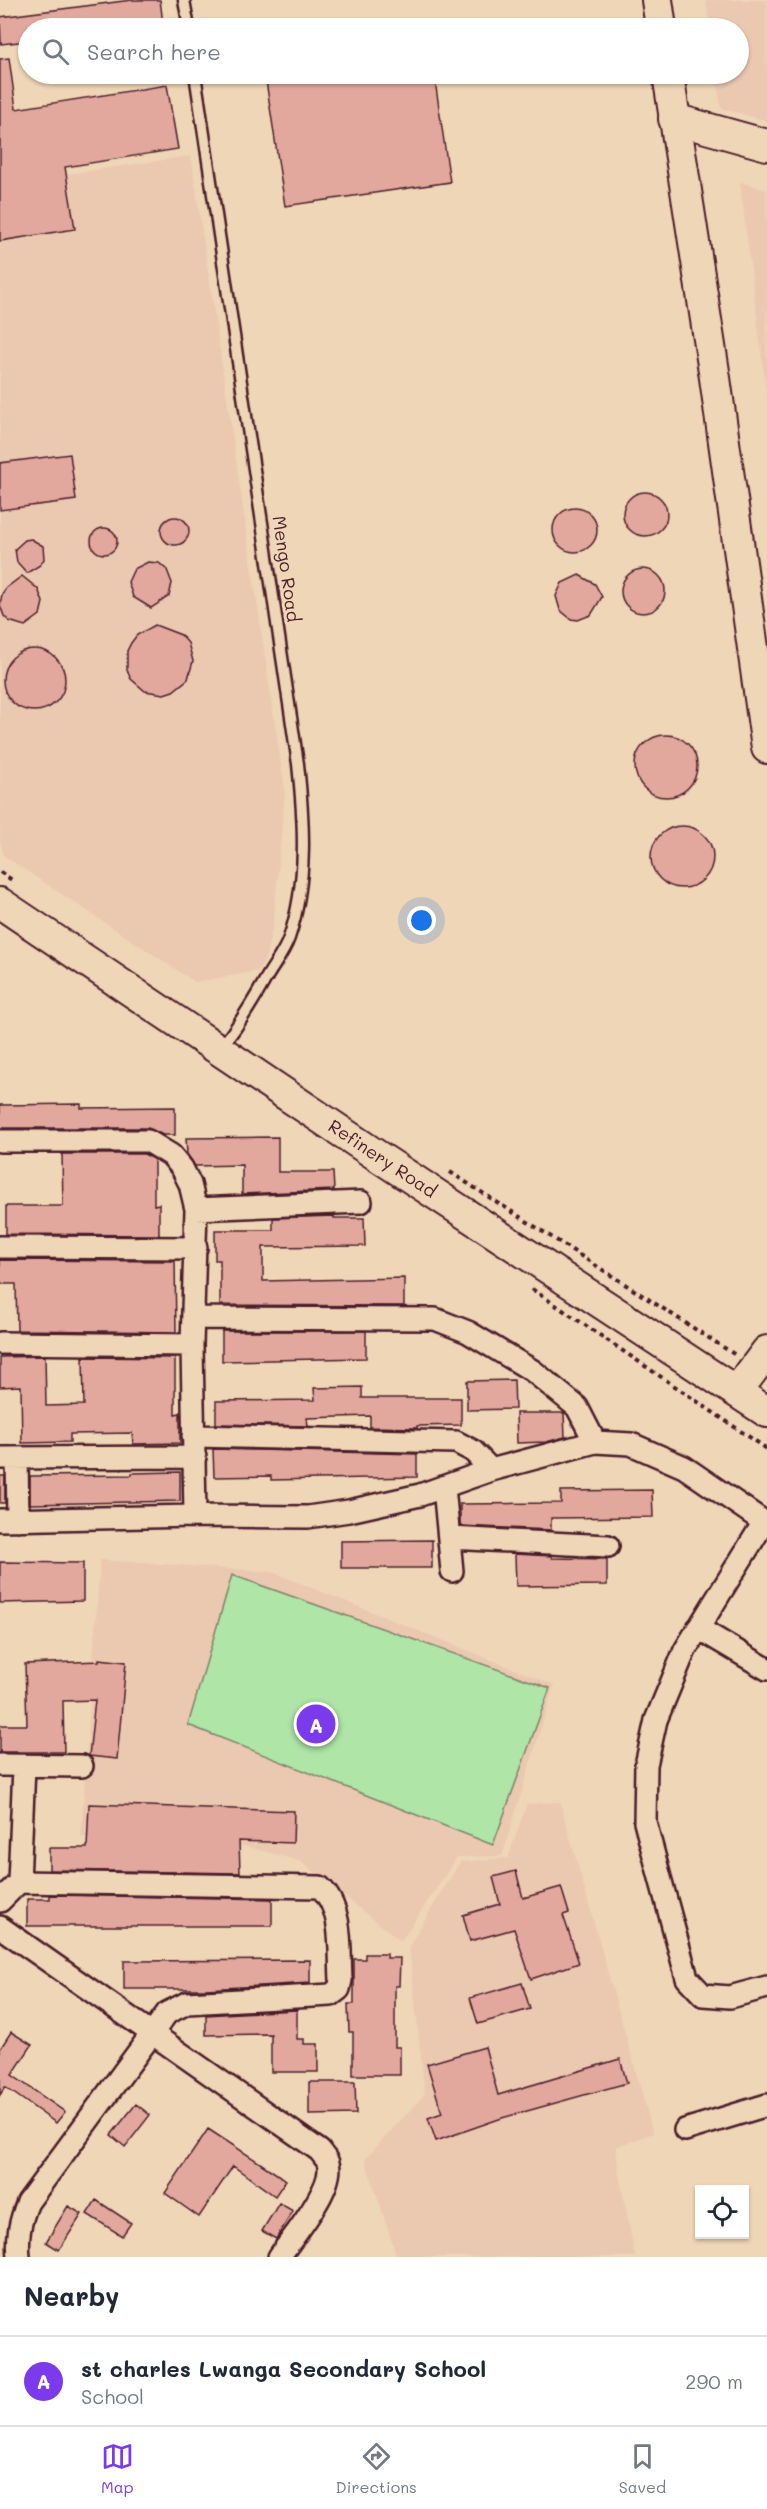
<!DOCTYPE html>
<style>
:root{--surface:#fff;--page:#f6f6f7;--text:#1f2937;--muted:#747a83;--line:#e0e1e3;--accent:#7c3aed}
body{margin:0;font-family:Mali,sans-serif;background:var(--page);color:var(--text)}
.controls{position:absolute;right:18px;bottom:18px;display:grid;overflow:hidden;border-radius:0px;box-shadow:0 2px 4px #0004}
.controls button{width:54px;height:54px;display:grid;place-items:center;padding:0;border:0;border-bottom:2px solid var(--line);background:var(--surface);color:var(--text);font:30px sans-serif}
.you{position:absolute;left:422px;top:921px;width:21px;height:21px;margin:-15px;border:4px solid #fff;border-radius:50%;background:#1a73e8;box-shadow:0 0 0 9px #1a73e833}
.badge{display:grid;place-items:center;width:39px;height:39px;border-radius:50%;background:var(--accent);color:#fff;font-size:20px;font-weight:700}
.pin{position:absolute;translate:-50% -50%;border:3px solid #fff;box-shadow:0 2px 6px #0006}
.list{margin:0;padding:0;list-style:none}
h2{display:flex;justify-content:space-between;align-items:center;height:78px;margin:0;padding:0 24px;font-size:26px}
h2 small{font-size:20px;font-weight:400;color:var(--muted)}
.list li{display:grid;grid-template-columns:39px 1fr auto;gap:18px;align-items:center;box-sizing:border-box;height:90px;padding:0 24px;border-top:2px solid var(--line)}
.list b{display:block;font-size:22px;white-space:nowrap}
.list p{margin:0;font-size:20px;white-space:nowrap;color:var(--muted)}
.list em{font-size:20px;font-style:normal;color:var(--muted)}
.icon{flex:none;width:33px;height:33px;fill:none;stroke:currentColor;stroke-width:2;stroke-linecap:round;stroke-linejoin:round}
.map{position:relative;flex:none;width:767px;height:2257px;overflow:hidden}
.search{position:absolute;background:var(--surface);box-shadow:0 2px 4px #0004;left:18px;right:18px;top:18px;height:66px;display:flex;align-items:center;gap:15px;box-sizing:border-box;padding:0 21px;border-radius:33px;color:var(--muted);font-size:22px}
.sheet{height:168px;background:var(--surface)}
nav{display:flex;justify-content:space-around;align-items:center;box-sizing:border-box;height:84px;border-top:2px solid var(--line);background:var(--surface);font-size:16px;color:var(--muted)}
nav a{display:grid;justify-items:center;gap:3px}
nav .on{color:var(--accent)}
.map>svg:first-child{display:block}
</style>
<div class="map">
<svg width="767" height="2257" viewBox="0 0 767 2257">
<rect width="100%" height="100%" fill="#efd6b7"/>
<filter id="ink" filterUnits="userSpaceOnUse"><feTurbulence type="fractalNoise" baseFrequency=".0167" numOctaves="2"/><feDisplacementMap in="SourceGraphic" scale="12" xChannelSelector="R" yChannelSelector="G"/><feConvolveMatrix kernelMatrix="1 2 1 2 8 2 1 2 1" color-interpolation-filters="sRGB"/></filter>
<g filter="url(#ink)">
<path fill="#ebc8b0" d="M706,0H767V121L721,108L716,74H738V28H710Z
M191,156L285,792L273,925L265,959L258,971L195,982L4,856L0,839V184Z
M740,182L767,190V397Z
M100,1560L272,1572L554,1685L502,1856L457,1857L401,1941L300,1861L237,1844L81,1837Z
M560,1802L653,2133L616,2147L619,2174L635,2257H397L365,2159L425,2094L409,1946L460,1862L508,1858L527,1804Z"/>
<path fill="#afe5a7" stroke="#7c8269" stroke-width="1.5" d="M232,1575L550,1688L493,1845L188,1725Z"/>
<path fill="#e2a89e" stroke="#4a1f2b" stroke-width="1.5" d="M132,0H160L163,23L124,28H28V41L1,44L0,17Z
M9,58L16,109L167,85L178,149L65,167L75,229L0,241V59Z
M265,74H434L450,182L285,206Z
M70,454L76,500L0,510V463Z
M623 514a22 22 0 1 1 44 0a22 22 0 1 1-44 0Z
M553 530a22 22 0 1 1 44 0a22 22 0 1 1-44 0Z
M161 531a14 14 0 1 1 28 0a14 14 0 1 1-28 0Z
M91 541a13 13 0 1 1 26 0a13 13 0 1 1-26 0Z
M31,539L43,546L44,559L40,565L27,573L17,562L15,549L25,540Z
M148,562L159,563L167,570L172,583L169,596L151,608L133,597L128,582L134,569Z
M621 591a22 22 0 1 1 44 0a22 22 0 1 1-44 0Z
M579,575L595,584L602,597L591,615L578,620L571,619L560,610L556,596L562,583Z
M22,576L38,589L43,602L40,615L25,626L9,621L4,616L0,605L2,594L6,588Z
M155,625L181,635L188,643L193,661L188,679L173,691L164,694L145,691L131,679L127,670V651L131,643L137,635Z
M3 680a31 31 0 1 1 62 0a31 31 0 1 1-62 0Z
M635 766a31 31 0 1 1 62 0a31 31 0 1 1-62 0Z
M651 857a31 31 0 1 1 62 0a31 31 0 1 1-62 0Z
M81,1104V1108L175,1107V1135H163L148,1128H0V1105Z
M278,1137V1172H333L334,1190L242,1194V1165L195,1166L187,1154L186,1138Z
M62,1154H144L154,1159V1205L159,1204V1235L6,1234V1206H63Z
M334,1216V1218H364L365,1246L263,1247V1281L404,1278V1306L220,1305V1260H215V1230H273V1218Z
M0,1260L175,1261L176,1332L17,1330L16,1284H0Z
M222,1331H366V1358L222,1361Z
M45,1356L46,1406L84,1405L83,1357L175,1358V1414L180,1413V1443L133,1444L132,1433L70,1434V1442L22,1443L21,1386L0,1387V1357Z
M514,1380L515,1409L467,1410V1381Z
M362,1387V1398H461V1425L417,1426V1428L370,1427V1416L307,1418L308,1426L216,1424V1401L315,1400L314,1388Z
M516,1413H564L565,1437L546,1442L517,1443Z
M213,1449L417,1454V1477L271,1480V1476L214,1477Z
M180,1472V1501L30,1504V1476L132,1475V1473Z
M0,1476H5V1503H0Z
M652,1490L653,1517L551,1518V1530L460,1526V1504L561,1503V1491Z
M432,1540V1568H341V1541Z
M515,1554L552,1556V1558L607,1559V1585L516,1586Z
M0,1562L83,1563V1601L0,1603Z
M99,1659L126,1662L117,1759L89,1756L95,1700L63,1701L64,1752H0V1725H27L25,1664L99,1661Z
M89,1804L294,1811L293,1843L239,1841L240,1873L49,1870V1848H87Z
M516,1871L523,1898L561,1887L569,1913L563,1915L579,1963L531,1979L514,1929L470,1941L463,1915L500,1904L493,1877Z
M50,1895L272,1899V1926H27V1899H50Z
M365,1954H387V1958H400L399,1986H395V2047H400V2075H353V2032H349L348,2004H354V1959H365Z
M310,1960V1983L206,1989H124V1961Z
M522,1983L530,2009L478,2024L470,1998Z
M297,2010V2039H304V2044H318V2072H271V2034L206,2035V2015Z
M11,2032L32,2045L12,2075L65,2112L56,2123L5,2087L0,2095V2049Z
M485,2047L498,2095L620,2059L627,2083L502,2118L436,2141L428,2118L442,2113L427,2064Z
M309,2082H355L356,2114L309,2115Z
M136,2104L150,2115L125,2147L111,2135Z
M208,2129L286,2180L275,2196L233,2166L199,2217L165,2193Z
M96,2200L131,2223L122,2236L87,2214Z
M279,2203L293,2211L276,2239L262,2231Z
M68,2206L82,2214L59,2250L46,2242Z"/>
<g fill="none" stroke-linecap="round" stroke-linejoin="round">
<defs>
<path id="lane" d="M184,0L189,28
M195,74L298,764C304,822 308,881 289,938C284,953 272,967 264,982C251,1005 238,1027 221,1047"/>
<path id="street" d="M0,1141H148L171,1155L182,1168L190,1184L196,1209L192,1345L195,1516
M196,1209L361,1202
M0,1247L196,1248
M195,1318L435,1319L468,1332L533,1371L577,1407L595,1442
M0,1343L192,1345
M193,1436L456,1442L473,1451L491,1470
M0,1458L195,1457
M17,1458L18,1520
M444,1487L452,1571
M0,1520L195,1516L308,1517L349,1511L420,1495L491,1470L595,1442L631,1444L684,1467L767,1524
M764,1522L685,1650L656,1720L646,1765L645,1822L687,1978L703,1995L730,1997L767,1987
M450,1538L608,1546
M698,1628L767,1669
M0,1765L82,1766
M19,1882L24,1767
M0,1901L19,1882L320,1887C344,1909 339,1950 341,1980L339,1989L331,1995L187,2003L167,2013L28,2202C20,2221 17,2236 19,2257
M0,1927L320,2151C322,2155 327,2159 328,2163C336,2186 292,2238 279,2257
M685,2130L767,2105"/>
<g id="secondary">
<path d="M657,0L661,28"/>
<path d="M668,74L715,378L767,748"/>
<path d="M674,119L767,145"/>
<path id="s1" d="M0,903L370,1151L767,1412"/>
<path d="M737,1391L767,1351"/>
</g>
</defs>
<use href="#lane" stroke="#4a1f2b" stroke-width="15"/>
<use href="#street" stroke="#4a1f2b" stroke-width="26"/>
<use href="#secondary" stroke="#4a1f2b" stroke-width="34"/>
<path stroke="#4a1f2b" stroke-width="4" stroke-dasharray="4.5 4.5" stroke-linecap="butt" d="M0,872L12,880
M450,1172L737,1356
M532,1289L767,1449"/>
<use href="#lane" stroke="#efd6b7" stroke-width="10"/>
<use href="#street" stroke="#efd6b7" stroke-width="21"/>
<use href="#secondary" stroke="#efd6b7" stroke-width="30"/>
</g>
</g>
<g text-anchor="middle" stroke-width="6" stroke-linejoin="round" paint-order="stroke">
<g font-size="18" fill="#4a1f2b" stroke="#efd6b7">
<text transform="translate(286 569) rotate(82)" y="6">Mengo Road</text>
<text dy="6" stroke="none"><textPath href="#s1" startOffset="460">Refinery Road</textPath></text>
</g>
</g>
</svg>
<div class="controls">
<button><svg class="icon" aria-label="locate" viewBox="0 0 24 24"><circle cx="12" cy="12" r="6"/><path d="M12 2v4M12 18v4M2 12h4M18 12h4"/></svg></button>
</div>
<div class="you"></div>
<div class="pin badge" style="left:316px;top:1724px">A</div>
<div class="search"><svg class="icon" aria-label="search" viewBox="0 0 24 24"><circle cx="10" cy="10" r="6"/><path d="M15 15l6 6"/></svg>Search here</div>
</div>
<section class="sheet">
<h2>Nearby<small></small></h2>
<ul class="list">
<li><span class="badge">A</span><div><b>st charles Lwanga Secondary School</b><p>School</p></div><em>290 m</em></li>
</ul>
</section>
<nav>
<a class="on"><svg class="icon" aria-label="map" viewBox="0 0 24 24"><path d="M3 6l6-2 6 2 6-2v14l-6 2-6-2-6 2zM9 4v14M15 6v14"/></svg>Map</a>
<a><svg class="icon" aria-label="directions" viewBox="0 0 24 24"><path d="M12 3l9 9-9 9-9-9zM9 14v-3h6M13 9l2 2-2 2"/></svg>Directions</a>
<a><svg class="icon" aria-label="saved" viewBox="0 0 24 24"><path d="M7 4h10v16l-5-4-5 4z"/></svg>Saved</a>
</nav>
